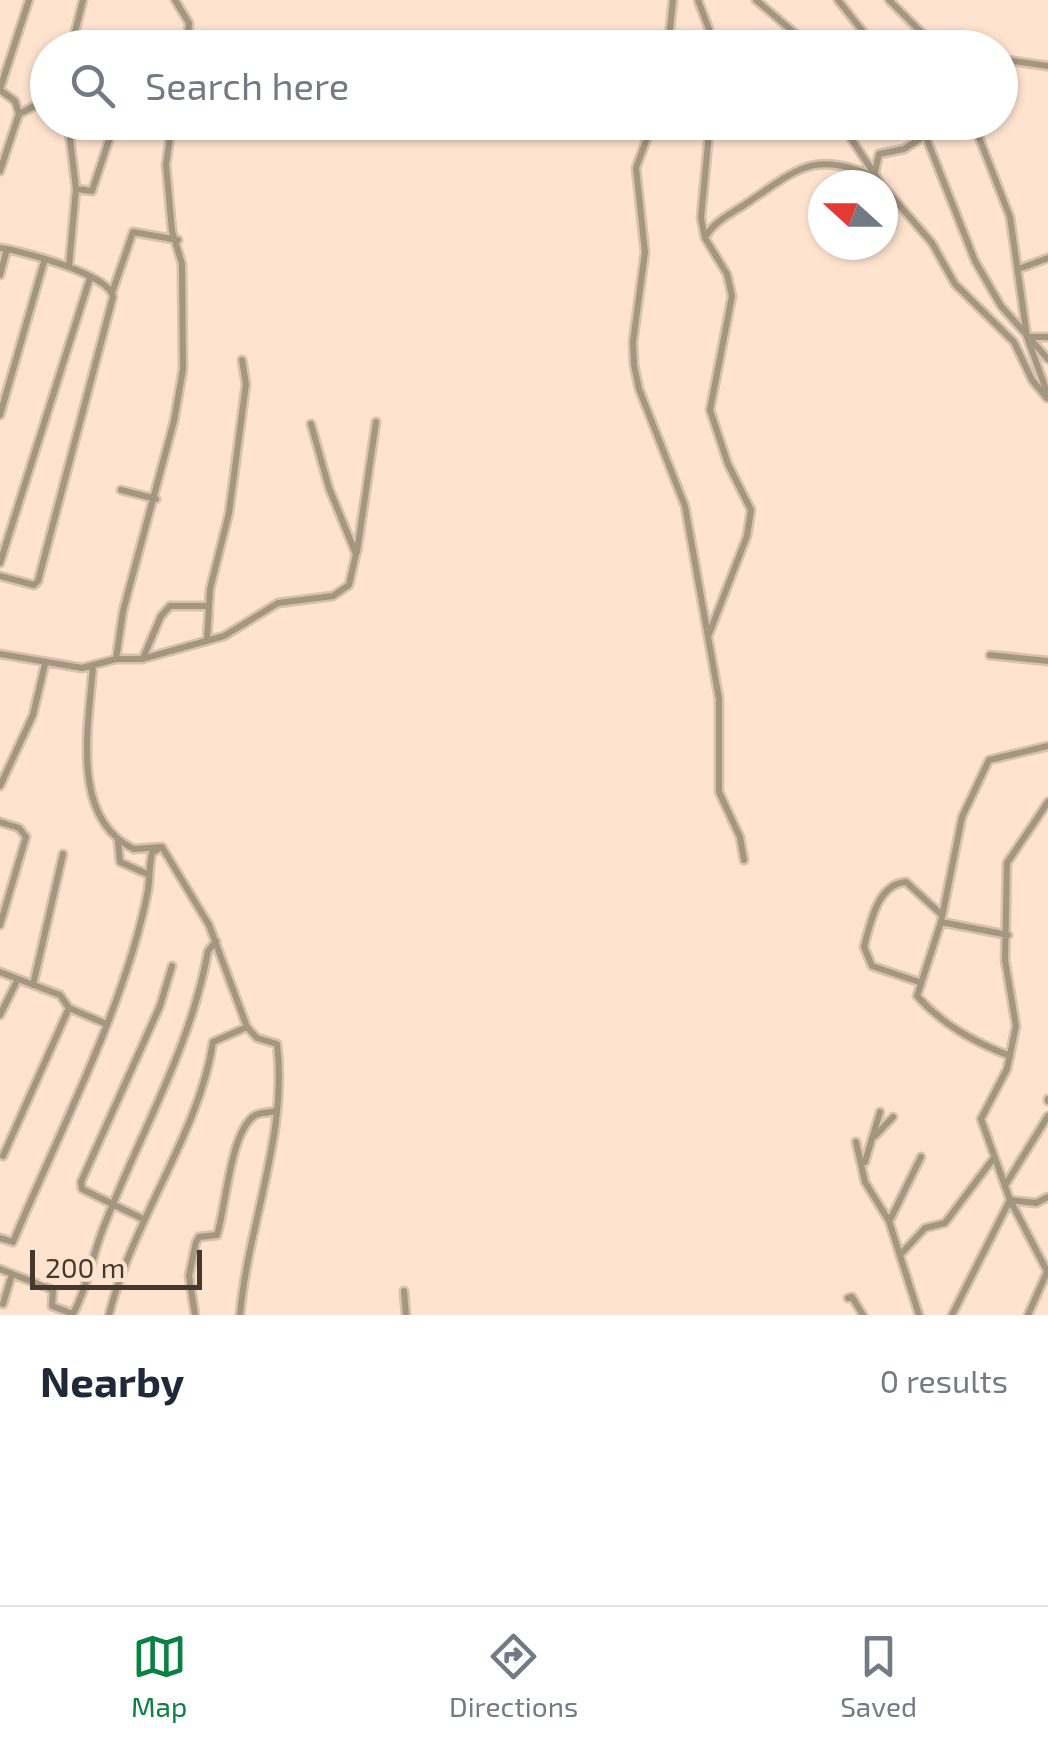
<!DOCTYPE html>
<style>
:root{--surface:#fff;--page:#f6f6f7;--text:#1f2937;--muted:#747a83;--line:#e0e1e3;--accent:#0b8043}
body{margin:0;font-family:"Exo 2",sans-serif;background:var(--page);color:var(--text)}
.compass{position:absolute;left:808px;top:170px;width:90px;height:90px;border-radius:50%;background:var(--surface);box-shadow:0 2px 8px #0004;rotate:291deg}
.scale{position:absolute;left:30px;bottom:25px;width:172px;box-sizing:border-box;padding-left:10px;border:5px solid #45382e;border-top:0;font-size:28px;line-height:35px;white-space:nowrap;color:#45382e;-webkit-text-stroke:8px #fee3cf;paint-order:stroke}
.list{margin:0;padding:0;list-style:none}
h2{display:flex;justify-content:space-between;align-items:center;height:130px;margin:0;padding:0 40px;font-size:42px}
h2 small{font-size:32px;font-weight:400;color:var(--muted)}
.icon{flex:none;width:55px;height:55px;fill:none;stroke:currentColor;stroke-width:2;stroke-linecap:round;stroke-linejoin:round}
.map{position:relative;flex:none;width:1048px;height:1315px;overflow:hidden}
.search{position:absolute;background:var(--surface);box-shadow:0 2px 8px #0004;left:30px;right:30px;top:30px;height:110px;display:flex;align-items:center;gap:25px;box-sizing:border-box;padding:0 35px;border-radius:55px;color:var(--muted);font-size:38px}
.sheet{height:290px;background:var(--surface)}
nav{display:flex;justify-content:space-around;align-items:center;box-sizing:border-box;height:140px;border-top:2px solid var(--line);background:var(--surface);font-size:28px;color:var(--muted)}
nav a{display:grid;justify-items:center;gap:5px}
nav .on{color:var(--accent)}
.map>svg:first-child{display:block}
</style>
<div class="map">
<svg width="1048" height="1315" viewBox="0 0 1048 1315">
<rect width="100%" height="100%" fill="#fee3cf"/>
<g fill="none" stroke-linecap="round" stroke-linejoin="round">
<defs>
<path id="minor" d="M175,0L189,23L187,48
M698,0L716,48
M756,0L797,35L803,48
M838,0L876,48
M889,0L937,48
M71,48L83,0
M668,48L673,0
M1000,59L1048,66
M0,89L29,0
M0,90L15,101L19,114
M68,122L76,189L69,266
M653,122L636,168L645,252L633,342L634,365L639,389L685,506L719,699V792L740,837L744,860
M840,122L882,185
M920,122L975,261L1001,306L1048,359
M973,122L1010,217L1027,337L1048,395
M0,171L19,114L48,99
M883,186L932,243L955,284L1014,342L1032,380L1047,398
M76,189L92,191L114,125
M706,236C716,219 735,212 750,201C800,167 813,152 874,176L879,154L904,149L926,135
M0,248C23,251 111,275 113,297L38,581L34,585L0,576
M1021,268L1048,258
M0,275L7,249
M113,290L133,232L178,240
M1027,337H1048
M0,415L44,262
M121,490L156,499
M357,552L376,422
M0,563L90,278
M709,634L747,536L751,510L728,464L710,410L732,296L727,274L705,238L701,218L710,122
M207,641L210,589L229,513L246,384L242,360
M0,654L82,668L116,659L123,611L174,421L183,369L182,264L172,231L166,165L172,122
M990,655L1048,661
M143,658L161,616L170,606H207
M116,659H142L224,636L278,603L333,596L349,585L356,554L329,488L311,424
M93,666C89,724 69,818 134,849L162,847L209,925L247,1027L257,1038L277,1044C288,1135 248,1224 240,1315
M0,786L33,715L45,664
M1048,802L1007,863L1005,960L1016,1026L1007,1069L981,1119L1010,1200L1048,1273
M0,822L19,828L26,837L0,925
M118,842L120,862L147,874
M941,922L962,817L989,760L1048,746
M1008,935L941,922L917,996C943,1025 974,1042 1010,1056
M0,972L60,995L69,1008L104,1023
M919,982L872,966L864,947C870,924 877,884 906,882L942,915
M33,985L63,854
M0,1015L18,979
M1048,1099V1101
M875,1136L893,1117
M856,1142L865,1182L889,1221L919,1315
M3,1156L69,1008
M865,1162L880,1112
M1006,1184L1048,1116
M141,1218L82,1189L81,1182L160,1006L172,966
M890,1220L921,1157
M0,1238L13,1242C58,1134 126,1005 148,890C150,878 149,866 152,853L160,848
M900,1255L925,1228L945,1223L993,1159
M0,1269L53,1290L52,1306L73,1314C87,1288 91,1262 101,1234C136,1140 190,1052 208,951L216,941
M404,1291L406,1315
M848,1298L852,1297L863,1315
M3,1304L12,1274
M109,1315C132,1222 200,1131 213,1042L247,1027
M195,1315L189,1276L196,1242L199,1237L217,1235C226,1207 230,1133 254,1116C259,1112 269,1113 276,1111
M952,1315L1010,1200L1036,1203L1048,1197
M1028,1315L1047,1272"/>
</defs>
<use href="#minor" stroke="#d9c1af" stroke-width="11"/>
<use href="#minor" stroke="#a39780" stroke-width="6"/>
</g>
</svg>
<svg class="compass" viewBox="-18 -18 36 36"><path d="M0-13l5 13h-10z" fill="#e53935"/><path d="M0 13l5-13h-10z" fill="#747a83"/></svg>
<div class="scale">200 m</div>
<div class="search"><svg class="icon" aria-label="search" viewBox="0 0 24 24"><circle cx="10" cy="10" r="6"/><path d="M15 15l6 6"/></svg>Search here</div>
</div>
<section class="sheet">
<h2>Nearby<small>0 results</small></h2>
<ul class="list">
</ul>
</section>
<nav>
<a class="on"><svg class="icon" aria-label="map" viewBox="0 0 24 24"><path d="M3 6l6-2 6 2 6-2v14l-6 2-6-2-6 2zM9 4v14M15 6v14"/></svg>Map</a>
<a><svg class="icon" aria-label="directions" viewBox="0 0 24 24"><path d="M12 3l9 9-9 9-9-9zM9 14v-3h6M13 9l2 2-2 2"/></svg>Directions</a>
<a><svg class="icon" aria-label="saved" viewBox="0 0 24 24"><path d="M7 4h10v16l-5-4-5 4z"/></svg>Saved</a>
</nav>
